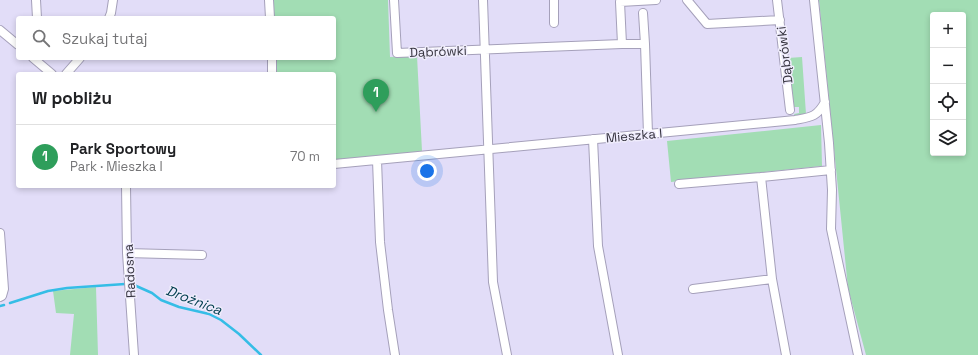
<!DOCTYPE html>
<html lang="pl">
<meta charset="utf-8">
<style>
:root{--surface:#fff;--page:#f6f6f6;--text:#202124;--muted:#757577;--line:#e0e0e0;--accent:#138360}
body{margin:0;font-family:"Space Grotesk",sans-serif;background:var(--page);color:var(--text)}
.controls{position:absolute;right:12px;top:12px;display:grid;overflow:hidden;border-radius:4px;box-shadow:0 2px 6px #0003}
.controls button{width:36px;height:36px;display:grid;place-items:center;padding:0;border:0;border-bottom:1px solid var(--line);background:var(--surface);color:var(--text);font:20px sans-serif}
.you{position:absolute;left:427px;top:171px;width:14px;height:14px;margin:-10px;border:3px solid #fff;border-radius:50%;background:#1a73e8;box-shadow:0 0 0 6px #1a73e833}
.badge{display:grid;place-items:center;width:26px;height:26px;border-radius:50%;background:var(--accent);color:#fff;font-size:13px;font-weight:700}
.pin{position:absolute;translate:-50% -33px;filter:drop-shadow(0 1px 2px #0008)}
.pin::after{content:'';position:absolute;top:21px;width:14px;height:12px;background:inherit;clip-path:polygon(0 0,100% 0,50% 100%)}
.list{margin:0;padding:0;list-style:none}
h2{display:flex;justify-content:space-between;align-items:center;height:52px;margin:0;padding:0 16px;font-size:17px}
h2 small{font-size:13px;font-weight:400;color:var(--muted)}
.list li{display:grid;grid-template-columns:26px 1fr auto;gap:12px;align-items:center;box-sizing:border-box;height:64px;padding:0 16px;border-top:1px solid var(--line)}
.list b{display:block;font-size:15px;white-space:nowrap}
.list p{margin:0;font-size:13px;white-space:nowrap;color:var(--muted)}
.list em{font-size:13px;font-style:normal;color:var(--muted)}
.icon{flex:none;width:22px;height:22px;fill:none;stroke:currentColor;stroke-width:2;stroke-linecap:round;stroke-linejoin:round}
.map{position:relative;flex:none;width:978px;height:355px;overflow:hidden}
.search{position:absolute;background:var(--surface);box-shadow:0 2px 6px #0003;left:16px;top:16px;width:320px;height:44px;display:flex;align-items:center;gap:10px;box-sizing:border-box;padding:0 14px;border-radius:4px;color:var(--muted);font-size:15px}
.panel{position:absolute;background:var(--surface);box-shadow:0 2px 6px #0003;left:16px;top:72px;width:320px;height:116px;border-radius:4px}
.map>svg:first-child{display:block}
</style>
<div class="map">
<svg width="978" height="355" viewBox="0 0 978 355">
<rect width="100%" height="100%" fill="#e2ddf8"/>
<path fill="#a2ddb4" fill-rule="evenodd" d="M268,0H388L390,57L417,56L422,151L377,160L334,164V74H271V58H334V18H268Z
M819,0H978V355H866L848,288ZM933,15H963V153H933Z
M802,57L806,114L795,116L794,114L799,113V107H794L788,58Z
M821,125L822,166L671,182L667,141Z
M96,287L98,355H70L74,314L56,313L53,291Z"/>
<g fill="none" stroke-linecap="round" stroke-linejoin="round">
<path stroke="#35bde6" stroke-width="2.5" d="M134,285L152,293L161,300L179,307L209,314L221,320L239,334L261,355
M10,303L48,291L67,288L125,284
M0,306L4,305"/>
<defs>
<path id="minor" d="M36,0L37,18
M269,0L270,18
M394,0L397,53L622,44
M483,0L493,282L507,355
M554,0V23
M687,0L707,24L780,20
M777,0L790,110
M814,0L829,143L832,190L831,229L858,355
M643,13L645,44
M109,18L111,13L113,0
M0,30L18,45
M33,58L52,74
M272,58V74
M66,74L80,58
M648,134L645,44H622L620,2L656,0
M593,139L598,246L618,355
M377,160L380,242L388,310L395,355
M334,164L795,120C811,117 817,117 825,102
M679,184L761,177
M126,186L127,253L134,355
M0,233L4,289L2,296L0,297
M127,253L202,255
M693,289L772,279
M786,355L772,279L761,177L831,170"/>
</defs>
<use href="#minor" stroke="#a5a0ba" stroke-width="10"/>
<use href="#minor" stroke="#fff" stroke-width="8"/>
</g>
<g text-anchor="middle" stroke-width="3" stroke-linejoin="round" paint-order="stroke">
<g font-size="13" fill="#36343f" stroke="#efecfc">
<text transform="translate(438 51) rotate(-2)" y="5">Dąbrówki</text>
<text transform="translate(784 55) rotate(-97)" y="5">Dąbrówki</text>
<text transform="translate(634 135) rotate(-5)" y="5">Mieszka I</text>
<text transform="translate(129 271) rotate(-93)" y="5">Radosna</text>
</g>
<g font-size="14" font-style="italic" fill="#003d4e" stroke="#efecfc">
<text transform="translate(194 300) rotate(21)" y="5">Drożnica</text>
</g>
</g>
</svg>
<div class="controls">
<button>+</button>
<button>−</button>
<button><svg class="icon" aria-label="locate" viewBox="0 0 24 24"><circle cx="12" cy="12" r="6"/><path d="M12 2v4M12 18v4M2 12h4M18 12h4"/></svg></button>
<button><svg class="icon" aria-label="layers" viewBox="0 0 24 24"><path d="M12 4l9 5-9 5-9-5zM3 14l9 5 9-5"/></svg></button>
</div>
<div class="you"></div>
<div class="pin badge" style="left:376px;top:112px;background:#2e9e5b">1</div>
<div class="search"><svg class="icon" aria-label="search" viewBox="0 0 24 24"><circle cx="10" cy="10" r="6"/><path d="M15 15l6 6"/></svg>Szukaj tutaj</div>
<section class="panel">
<h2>W pobliżu<small></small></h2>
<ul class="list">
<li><span class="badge" style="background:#2e9e5b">1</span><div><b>Park Sportowy</b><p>Park · Mieszka I</p></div><em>70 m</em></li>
</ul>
</section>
</div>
